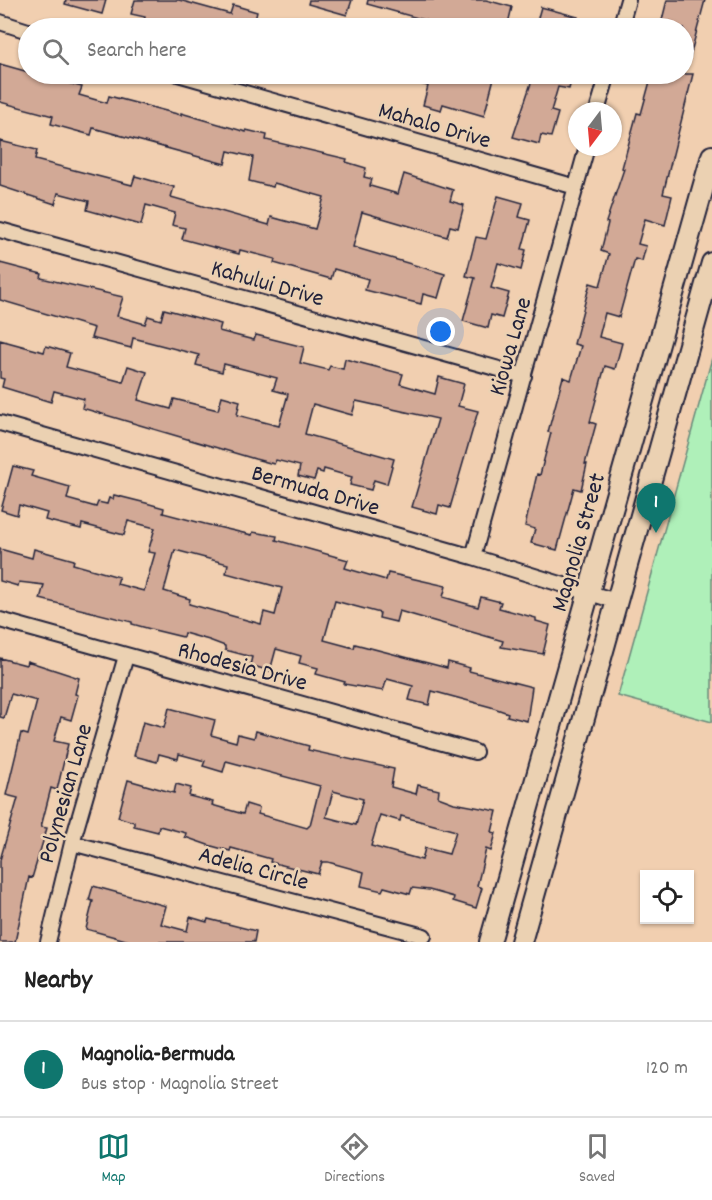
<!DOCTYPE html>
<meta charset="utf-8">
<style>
:root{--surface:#fff;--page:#f6f6f6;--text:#222;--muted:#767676;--line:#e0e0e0;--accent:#0f766e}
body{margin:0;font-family:Dekko,sans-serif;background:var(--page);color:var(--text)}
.controls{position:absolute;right:18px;bottom:18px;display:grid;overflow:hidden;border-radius:0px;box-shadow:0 2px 4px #0004}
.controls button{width:54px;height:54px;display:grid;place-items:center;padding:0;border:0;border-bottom:2px solid var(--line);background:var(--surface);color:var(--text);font:30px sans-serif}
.compass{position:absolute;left:568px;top:102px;width:54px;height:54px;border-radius:50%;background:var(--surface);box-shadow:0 2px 4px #0004;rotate:196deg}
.you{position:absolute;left:441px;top:332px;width:21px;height:21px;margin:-15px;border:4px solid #fff;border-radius:50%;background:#1a73e8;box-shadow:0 0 0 9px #1a73e833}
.badge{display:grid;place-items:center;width:39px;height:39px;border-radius:50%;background:var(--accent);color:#fff;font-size:20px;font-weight:700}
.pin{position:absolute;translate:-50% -50px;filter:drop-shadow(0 2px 3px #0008)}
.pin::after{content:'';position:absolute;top:32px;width:21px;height:18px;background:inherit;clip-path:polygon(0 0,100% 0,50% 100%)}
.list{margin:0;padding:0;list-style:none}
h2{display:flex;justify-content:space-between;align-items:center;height:78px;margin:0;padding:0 24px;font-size:26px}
h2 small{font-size:20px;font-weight:400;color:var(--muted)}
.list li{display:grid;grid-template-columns:39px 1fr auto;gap:18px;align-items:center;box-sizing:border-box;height:96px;padding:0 24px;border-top:2px solid var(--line)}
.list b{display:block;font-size:22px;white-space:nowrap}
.list p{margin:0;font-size:20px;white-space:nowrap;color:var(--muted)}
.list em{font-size:20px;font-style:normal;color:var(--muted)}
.icon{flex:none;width:33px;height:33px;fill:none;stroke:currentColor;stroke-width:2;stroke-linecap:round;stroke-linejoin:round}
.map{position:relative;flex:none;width:712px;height:942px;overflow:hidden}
.search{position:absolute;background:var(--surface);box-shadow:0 2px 4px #0004;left:18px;right:18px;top:18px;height:66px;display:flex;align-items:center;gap:15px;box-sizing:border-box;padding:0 21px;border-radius:33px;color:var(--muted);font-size:22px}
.sheet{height:174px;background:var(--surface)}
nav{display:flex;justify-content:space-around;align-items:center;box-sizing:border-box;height:84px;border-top:2px solid var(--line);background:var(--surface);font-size:16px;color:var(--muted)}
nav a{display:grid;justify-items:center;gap:3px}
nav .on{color:var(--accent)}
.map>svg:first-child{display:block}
</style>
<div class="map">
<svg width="712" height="942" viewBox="0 0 712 942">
<rect width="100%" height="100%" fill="#f1cfb0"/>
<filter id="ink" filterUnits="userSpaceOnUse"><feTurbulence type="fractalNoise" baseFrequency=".0167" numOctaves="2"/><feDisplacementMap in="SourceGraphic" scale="12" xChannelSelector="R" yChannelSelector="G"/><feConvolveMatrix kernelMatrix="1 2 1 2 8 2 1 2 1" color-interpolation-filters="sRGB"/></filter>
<g filter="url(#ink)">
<path fill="#aff0b9" stroke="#68897a" stroke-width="1.5" d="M712,358V722L618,696Z"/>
<path fill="#d2a996" stroke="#22223b" stroke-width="1.5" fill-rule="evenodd" d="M66,0H106L102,14L65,4Z
M135,0H179L230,14L233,5L257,12L253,28H153L143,26L145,17L131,14Z
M309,0H352L347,15L308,4Z
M368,0H486L512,7L507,28H423L425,20L367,4Z
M667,0H705L688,64L684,63V28H660Z
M541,7L578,17L575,28H535Z
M0,64L82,87L79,95L107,103L109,96L181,115V113L246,132V130L267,135L266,140L347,159L346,162L366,168L364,177L372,179L370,186L398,194L404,174L453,190L450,201L464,205L458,228L450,226L447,237L362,212L353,247L445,274L438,298L423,294L421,304L365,290L368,279L334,269L331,279L274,263L275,259L240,250L239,254L182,239L185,228L172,225L175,213L146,205L141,225L87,210L89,201L58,193L55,204L0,186V141L37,150L35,160L132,185L135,176L174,187L171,197L269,225L271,217L315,229L324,197L274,183L273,187L249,181L253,157L228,151L225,164L93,128L91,135L51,124L53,116L0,102Z
M399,74H479L494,78L484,116L443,104L441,110L423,105L428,86L398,78Z
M526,74H573L569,89L558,87L551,111L558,113L551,137L541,135L539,144L513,137L532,80L525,78Z
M652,74H693L663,194L672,196L665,225L645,219L638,244L646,246L642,261L635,259L619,317L605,313L599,337L622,343L615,369L605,366L590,422L596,424L585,464H587L581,490L574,488L557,550L531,543L535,529L525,526L537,474L540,475L551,433L548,432L563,377L571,380L581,346L574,344L590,283L600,286L609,254L601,251L608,223L606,222L624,169L622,168L637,113L641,114Z
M498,196L523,203L519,217L530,220L522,249L526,250L521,270L498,263L491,288L509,293L502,318L491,315L488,328L463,321L475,278L466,276L476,237L486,239Z
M0,263L42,274L41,278L123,297L117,316L145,324L148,316L161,320L164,309L221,324L219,331L254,340L256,335L304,347L300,363L328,370L330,366L343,369L345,359L403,374L400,384L435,394L439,377L464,384L458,406L478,411L450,508L439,505L437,514L412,507L438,419L356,401L352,415L313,404L305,434L394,459L387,484L374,480L371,490L350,485L352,477L324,469L323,473L317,471L314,480L298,476L300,466L276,460L274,464L255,459L82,408L84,399L54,391L51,402L2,387L4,379L0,378V340L44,352L46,346L70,353L66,367L123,382L128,366L147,372L138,400L171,409L174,399L218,410L222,396L240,401L237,415L279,426L288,394L273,390L277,378L224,364L222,372L196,365L199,355L133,338L131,348L91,338L94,328L0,300Z
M13,466L33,471L31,476L70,487L67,499L96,507L98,502L107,504L109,498L113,499L114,495L146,503L164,508L163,513L205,524L252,535L253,532L277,536L276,540L348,560L345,568L386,580L388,573L446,586L443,597L478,607L481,597L501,602L499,608L536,618V621L550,625L543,654L501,647L503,641L399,611L396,622L379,618L380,613L335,601L324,640L354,648L355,644L447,668L448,662L470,668L469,671L532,687L527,721L507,716L508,713L491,707L432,691L429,705L409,700L413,686L387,679L383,691L344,684L345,682L316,674L318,668L299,663L301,656L276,649L270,671L250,665L252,657L225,650V646L209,640L184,633L183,637L154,630L132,624V622L40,599L44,585L19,582L18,586L0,581V549L32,558L34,549L74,560L73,564L119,577L117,584L144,591L155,553L148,552L155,528L128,521L124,535L82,524L81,529L45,520L47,513L19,505L17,515L1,510ZM175,550L228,564L226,573L282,588L275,615L264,612L261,624L189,604L190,599L164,591Z
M0,658L26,665L27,661L79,678L75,694L78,695L71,720L61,717L54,741L68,744L57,790L51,788L41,827L47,828L32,878L29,877L15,942H0V860L18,798L6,795L21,733L28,735L37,701L11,694L4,718L0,717Z
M169,708L215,720L211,735L236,742L238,734L254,738L256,731L280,738L309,746L308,750L394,769L391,787L416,794L418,785L439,790L438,797L454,803L497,811L492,832L496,833L491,851L486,849L477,886L482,888L476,908L453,901L454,897L429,890L412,888L410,894L384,887L382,891L361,886L364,872L328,862H322L318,874L270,862L271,859L231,848L230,851L208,845L185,837L186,833L159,826L158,832L134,826V822L118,817L128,780L174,793L176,784L191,788L189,796L213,802L212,805L243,814L246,804L259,808L258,814L307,828L310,825L320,786L226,761L223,772L203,766L205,761L179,754L178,759L159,754L157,762L134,756L143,722L164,728ZM333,791L363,799L356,825L326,817ZM380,815L400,821L401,816L456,831L449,854L425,848L422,860L371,846Z
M93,886L166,906L161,924L187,931L190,917L207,922L208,919L256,931L254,942H133L86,929L93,901L89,900Z"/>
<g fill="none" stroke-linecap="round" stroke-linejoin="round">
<defs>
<path id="minor" d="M0,22L28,31
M620,28L628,0
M178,74L576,187
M597,111L608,74
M0,230L524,376
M0,423L473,557L619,602
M473,557L587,147
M0,620L475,752
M72,843L424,936
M48,942L72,843L126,656"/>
<path id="secondary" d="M490,942L712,156
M521,942L712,263"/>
</defs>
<use href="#minor" stroke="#22223b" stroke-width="18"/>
<use href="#secondary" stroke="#22223b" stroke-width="24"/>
<use href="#minor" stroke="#ebd1b2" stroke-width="14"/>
<use href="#secondary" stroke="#ebd1b2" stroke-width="20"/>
</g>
</g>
<g text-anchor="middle" stroke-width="5" stroke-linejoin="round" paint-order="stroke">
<g font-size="24" fill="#22223b" stroke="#ebd1b2">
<text transform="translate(435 124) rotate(16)" y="8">Mahalo Drive</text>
<text transform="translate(268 282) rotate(16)" y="8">Kahului Drive</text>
<text transform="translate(509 346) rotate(-74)" y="8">Kiowa Lane</text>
<text transform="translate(316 489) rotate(16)" y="8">Bermuda Drive</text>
<text transform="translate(577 542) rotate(-74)" y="8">Magnolia Street</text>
<text transform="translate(243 665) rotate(15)" y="8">Rhodesia Drive</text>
<text transform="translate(64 793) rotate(-74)" y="8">Polynesian Lane</text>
<text transform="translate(254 867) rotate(15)" y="8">Adelia Circle</text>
</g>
</g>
</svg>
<div class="controls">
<button><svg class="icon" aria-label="locate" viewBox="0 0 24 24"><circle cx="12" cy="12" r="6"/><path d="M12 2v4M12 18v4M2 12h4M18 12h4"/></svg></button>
</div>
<svg class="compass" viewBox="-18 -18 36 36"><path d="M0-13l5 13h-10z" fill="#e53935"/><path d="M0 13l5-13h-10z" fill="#767676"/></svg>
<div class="you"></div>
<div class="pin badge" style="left:656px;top:533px">1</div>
<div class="search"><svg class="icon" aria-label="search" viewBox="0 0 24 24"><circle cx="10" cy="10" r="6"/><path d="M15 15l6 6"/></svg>Search here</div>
</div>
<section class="sheet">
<h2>Nearby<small></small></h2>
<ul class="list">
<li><span class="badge">1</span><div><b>Magnolia-Bermuda</b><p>Bus stop · Magnolia Street</p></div><em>120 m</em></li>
</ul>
</section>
<nav>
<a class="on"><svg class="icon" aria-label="map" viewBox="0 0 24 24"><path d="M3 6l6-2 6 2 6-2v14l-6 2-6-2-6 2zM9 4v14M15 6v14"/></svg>Map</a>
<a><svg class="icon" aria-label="directions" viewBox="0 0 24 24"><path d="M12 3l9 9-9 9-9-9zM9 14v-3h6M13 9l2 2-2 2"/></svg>Directions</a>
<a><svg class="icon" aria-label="saved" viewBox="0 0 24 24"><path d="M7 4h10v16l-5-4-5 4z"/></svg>Saved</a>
</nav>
